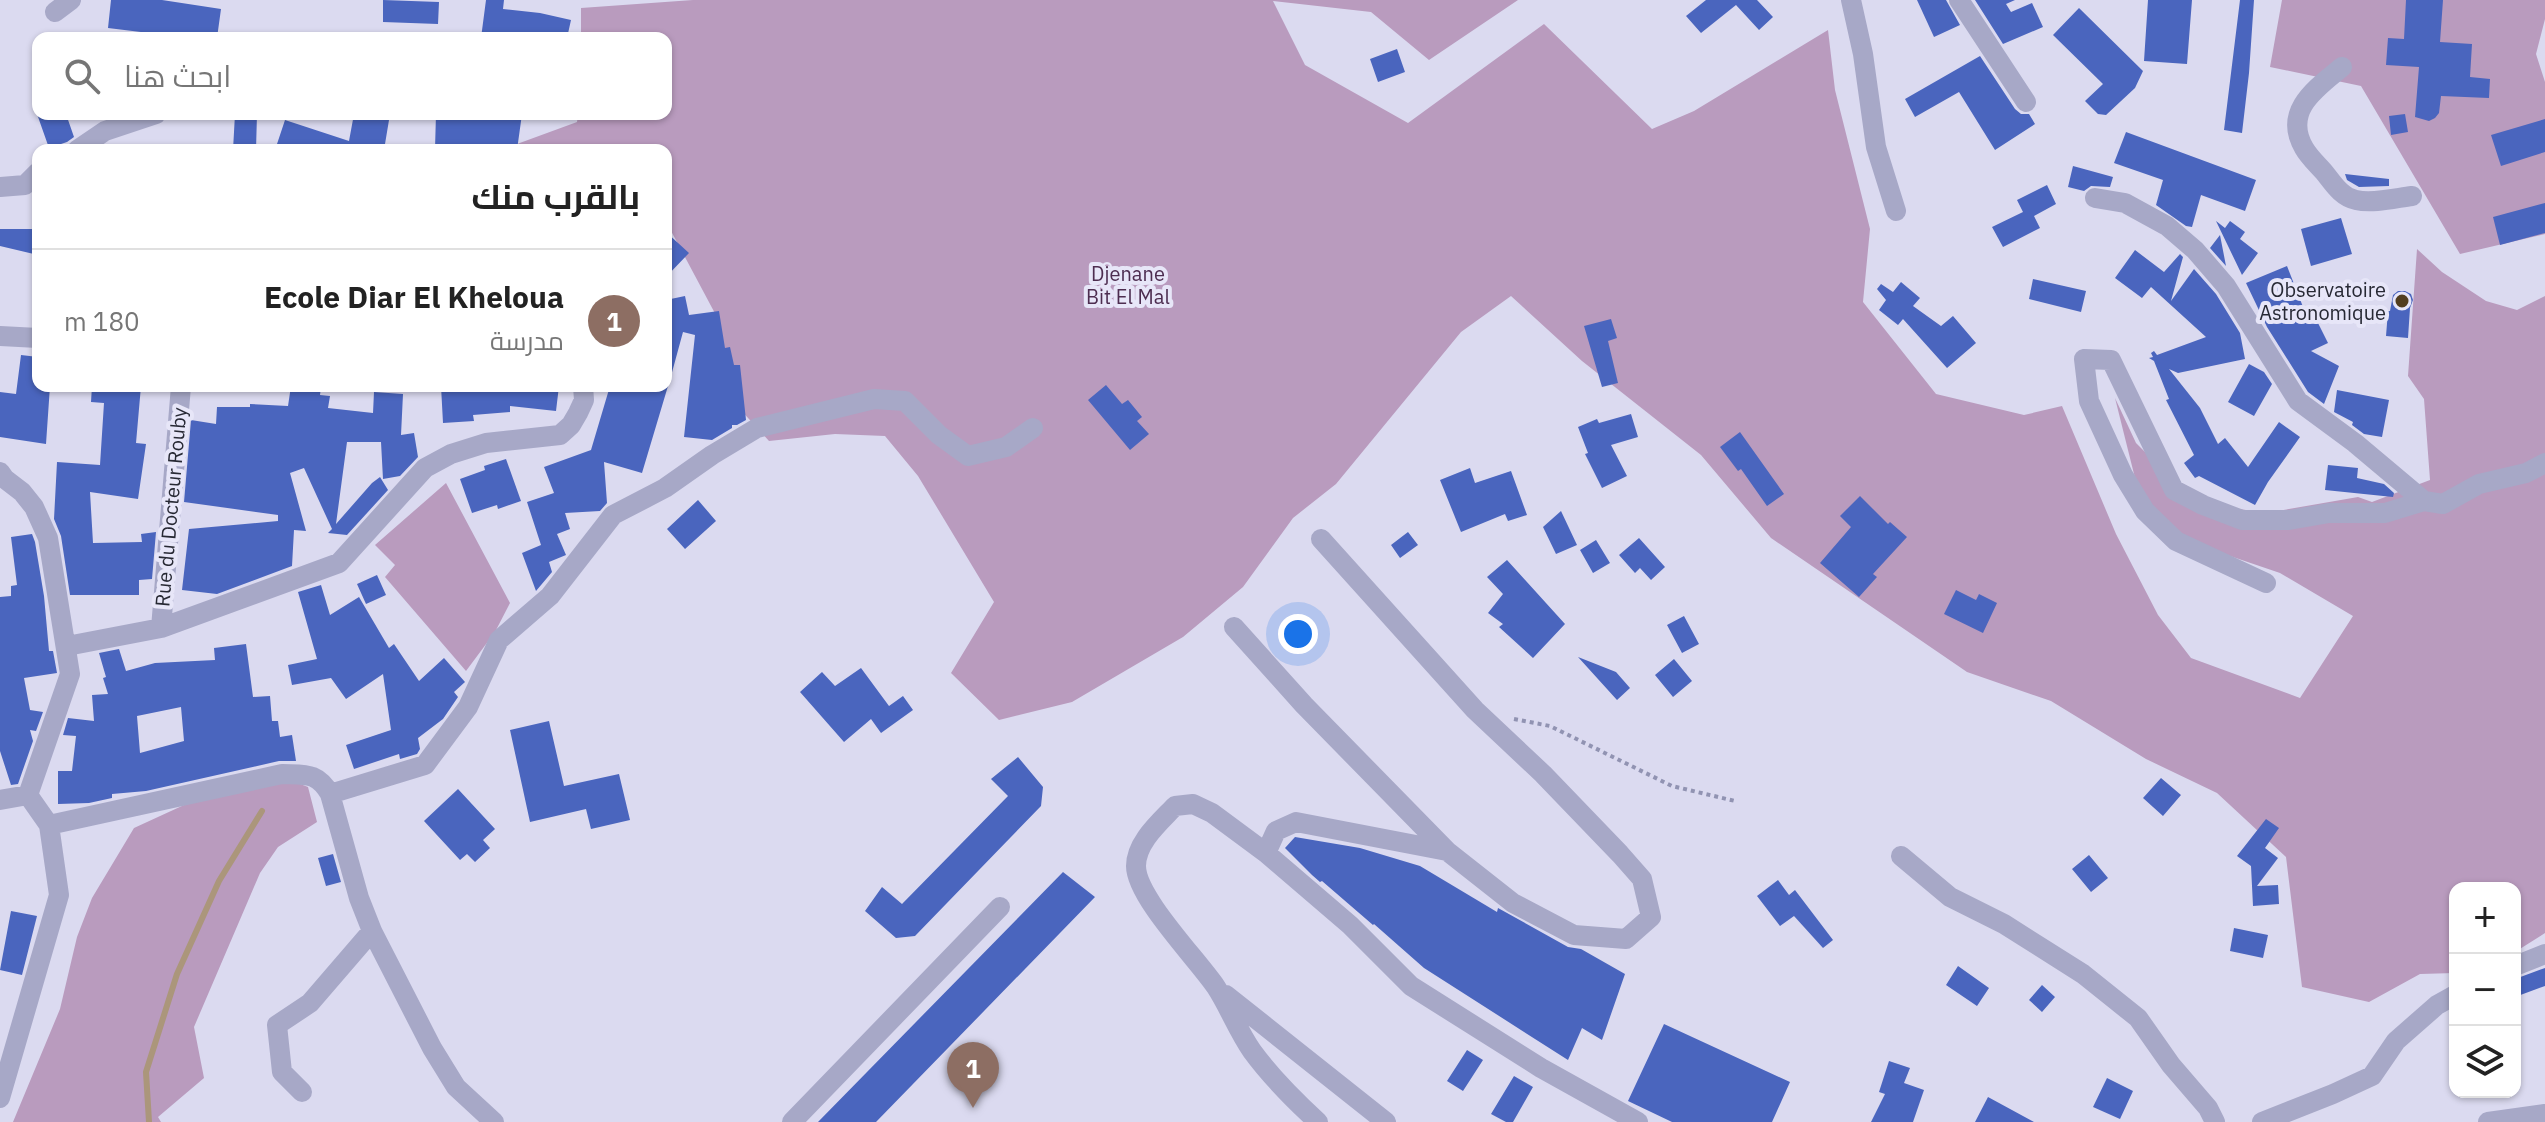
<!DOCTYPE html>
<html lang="ar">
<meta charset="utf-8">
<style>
:root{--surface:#fff;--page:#f2f2f2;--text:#222;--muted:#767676;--line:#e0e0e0;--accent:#db2777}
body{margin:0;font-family:"IBM Plex Sans",Cairo,sans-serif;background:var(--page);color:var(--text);direction:rtl}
.controls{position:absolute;right:24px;bottom:24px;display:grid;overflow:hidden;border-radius:16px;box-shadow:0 2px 6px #0004}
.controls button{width:72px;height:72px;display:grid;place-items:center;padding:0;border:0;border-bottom:2px solid var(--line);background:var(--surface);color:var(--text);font:40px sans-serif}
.you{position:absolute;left:1298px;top:634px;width:28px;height:28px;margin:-20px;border:6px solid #fff;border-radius:50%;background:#1a73e8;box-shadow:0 0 0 12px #1a73e833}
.badge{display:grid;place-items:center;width:52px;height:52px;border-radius:50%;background:var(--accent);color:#fff;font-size:26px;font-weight:700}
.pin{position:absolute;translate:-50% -66px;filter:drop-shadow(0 2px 4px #0008)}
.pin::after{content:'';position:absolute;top:42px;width:28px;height:24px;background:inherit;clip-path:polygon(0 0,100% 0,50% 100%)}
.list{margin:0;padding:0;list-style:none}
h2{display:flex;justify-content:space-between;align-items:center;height:104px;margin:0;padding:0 32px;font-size:34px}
h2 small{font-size:26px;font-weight:400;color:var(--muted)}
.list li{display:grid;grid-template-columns:52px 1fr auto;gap:24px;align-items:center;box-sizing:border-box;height:144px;padding:0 32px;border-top:2px solid var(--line)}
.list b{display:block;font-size:30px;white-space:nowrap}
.list p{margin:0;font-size:26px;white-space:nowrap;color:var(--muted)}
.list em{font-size:26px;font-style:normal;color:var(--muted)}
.icon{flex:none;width:44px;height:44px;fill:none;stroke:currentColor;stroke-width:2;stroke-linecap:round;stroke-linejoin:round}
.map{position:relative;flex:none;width:2545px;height:1122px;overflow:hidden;direction:ltr}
.search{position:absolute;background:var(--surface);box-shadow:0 2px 6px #0004;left:32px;top:32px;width:640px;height:88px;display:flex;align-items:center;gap:20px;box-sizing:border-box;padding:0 28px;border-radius:16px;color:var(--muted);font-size:30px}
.panel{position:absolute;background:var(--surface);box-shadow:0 2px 6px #0004;left:32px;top:144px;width:640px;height:248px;border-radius:16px;direction:rtl}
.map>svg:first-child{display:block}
</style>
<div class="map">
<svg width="2545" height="1122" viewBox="0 0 2545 1122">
<rect width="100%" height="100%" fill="#dbdaf0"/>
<path fill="#b99bbe" d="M693,0H1518L1429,60L1371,12L1273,1L1305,65L1408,123L1544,24L1652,129L1694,111L1828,30L1835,90L1870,229L1863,302L1936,394L2024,415L2062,406L2116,534L2158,615L2191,658L2300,698L2353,616L2280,573L2183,540L2138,490L2115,398L2136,443L2170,477L2226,507L2266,513L2358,497L2372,502L2430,480L2424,399L2408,376L2417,249L2442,272L2486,301L2517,310L2545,296V933L2515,952V888H2455V973L2420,974L2369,1002L2302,987L2286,857L2217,793L2146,759L2051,701L1967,672L1771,538L1701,455L1582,361L1511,296L1461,332L1336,484L1293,518L1243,587L1183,637L1072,702L999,720L951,673L994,602L918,476L885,436L835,434L769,441L738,407L718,319L670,229L666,225V150H508L517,144L577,122L578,114H666V38H581V8Z
M2282,0H2545V19L2536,54L2545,82V234L2460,254L2361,86L2270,67Z
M446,483L510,603L495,632L466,671L385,577L395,565L375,545Z
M277,775L308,787L317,822L278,847L260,873L194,1027L204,1078L158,1117L161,1122H13L60,1009L77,937L92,898L134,828L208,794Z"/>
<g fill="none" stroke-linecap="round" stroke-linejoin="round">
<path stroke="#ab967b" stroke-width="6" d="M149,1122L146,1072L177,974L219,881L262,811"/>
</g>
<path fill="#4a65be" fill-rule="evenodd" d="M111,0H162L221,9L217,38H190L108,28Z
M383,0L439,2L438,24L383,22Z
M486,0H504L503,9L540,13L571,20L567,38H547L525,33L524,38H481Z
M1706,0H1757L1773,17L1759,30L1736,5L1701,33L1686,16Z
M1917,0H1946L1960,25L1934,37Z
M1975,0H2015L2006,4L2011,12L2032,3L2043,27L2003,44Z
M2148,0H2192L2187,64L2144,61Z
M2240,0H2254L2249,73L2242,133L2224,130Z
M2406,0H2443L2440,42L2472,44L2470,77L2490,79L2489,98L2441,96L2439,113L2435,118L2429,121L2415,117L2419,67L2386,65L2388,38L2404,39Z
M2079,8L2143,71L2135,88L2106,115L2098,114L2085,101L2103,84L2053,35Z
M1397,49L1405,72L1378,82L1370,59Z
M1980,56L2015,109L2021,114H2029L2035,124L1995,150L1959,92L1915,117L1905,99Z
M37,114H66L74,137L67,142L49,148Z
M235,114H257L256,150H233Z
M354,114H390L384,150H275L285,120L349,141Z
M436,114H522L517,150L435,149Z
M2405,114L2408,132L2391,135L2389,116Z
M2545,119V152L2501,166L2491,135Z
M2126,132L2256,180L2245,211L2201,195L2192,227L2186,226L2156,205L2163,180L2114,163Z
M2073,166L2113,177L2110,187L2091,186L2084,191L2068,187Z
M2345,174L2389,179V186L2359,187L2347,180Z
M2047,185L2056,204L2034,216L2040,228L2003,247L1992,227L2023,212L2017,200Z
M2545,203V233L2500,245L2493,217Z
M2341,218L2352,254L2311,266L2301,229Z
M2216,221L2225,228L2230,221L2245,232L2240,239L2258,253L2242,275Z
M0,229H38V255L0,246Z
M666,232L689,253L666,277Z
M2220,235L2226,266L2210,248Z
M2135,250L2164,272L2180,254L2183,257L2171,301L2194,269L2216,294L2240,333L2245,359L2178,373L2169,369L2200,408L2218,444L2225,438L2248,467L2279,422L2300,437L2268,482L2255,505L2199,476L2195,478L2184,463L2194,455L2166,400L2169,399L2154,361L2149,358L2153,357L2151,353L2154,351L2157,355L2206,337L2151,287L2142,298L2115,278Z
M2287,266L2305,312L2311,309L2328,343L2311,351L2339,366L2324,404L2308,392L2267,327L2246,283Z
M2033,279L2086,291L2081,312L2029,299Z
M1901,282L1920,298L1913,306L1941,326L1953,316L1976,343L1947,368L1903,319L1898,325L1879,310L1886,300L1877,289L1881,284L1893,292Z
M2398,291H2405L2411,294L2413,300L2410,308L2408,338L2386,336L2388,311H2390L2393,295Z
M685,296L689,315L719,311L725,348L730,347L734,365H740L746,420L737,425H732V428L712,440L684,437L695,335L683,332L671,376L666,375V300Z
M1611,319L1617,338L1608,341L1618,383L1602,387L1584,326Z
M21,355L38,357V386H50L46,444L0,437V392L16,394Z
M2249,364L2264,372L2272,384L2254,416L2228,402Z
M1106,385L1122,404L1128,400L1142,417L1137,421L1149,434L1130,450L1088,400Z
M92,386H141L136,443L146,444L138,499L90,492L93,543L142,542L141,534L156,532L152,579L139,580V595H70L61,536L54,519L57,462L100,465L104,403L91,402Z
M291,386L321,387L320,395L330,396L328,408L373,413L374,392L403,394L401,435L414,433L418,457L400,476L383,479L381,442H347L336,524L372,483L380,477L388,490L347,535L328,533L332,529L304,468L290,473L306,531L294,530L292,566L217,594L182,590L189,529L278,521V515L184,502L191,420L216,424L217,407H250V404L288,406Z
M441,386H559L556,411L510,406V412L473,415L474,421L443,423Z
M610,386H668L642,473L604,462L607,503L600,511L565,513L570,529L557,534L566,555L549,562L552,572L536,591L522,553L541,545L527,502L554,493L544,467L591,450Z
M2337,390L2389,400L2382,437L2364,434L2352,425L2353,422L2334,412Z
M1631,414L1638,437L1611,445L1627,476L1602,488L1585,454L1588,453L1578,427L1597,419L1599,423Z
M1740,432L1784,494L1767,506L1741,469L1738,471L1720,447Z
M506,459L521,501L498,509L497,505L472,513L460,479L485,470L484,466Z
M2328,465L2358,468L2357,478L2384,484L2394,493L2393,497L2325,490Z
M1470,468L1475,483L1511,471L1527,515L1508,521L1505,514L1461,532L1440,480Z
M1860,496L1888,524L1890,522L1907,537L1873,574L1877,577L1859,597L1820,563L1851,527L1840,516Z
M698,500L716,521L685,549L667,529Z
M1561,511L1577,545L1556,554L1543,527Z
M1408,532L1418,545L1400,558L1391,545Z
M32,534L35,542L44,596L49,651H53L57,673L24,678L30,710L43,712L36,731L30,730L33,741L18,784L11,785L0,751V597L11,596V586L17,585L11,537Z
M1639,538L1665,567L1651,580L1640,568L1635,573L1619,555Z
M1596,540L1610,563L1593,573L1580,550Z
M1507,560L1565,624L1533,658L1499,627L1503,624L1488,613L1503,594L1487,577Z
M377,575L386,595L366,604L357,584Z
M321,585L330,615L359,597L389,648L394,644L419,681L444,658L465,682L454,692L458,697L443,719L418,738L420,749L417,754L400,759L399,754L354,769L346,745L391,730L383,674L346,699L331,678L292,685L288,665L317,659L298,592Z
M1956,590L1976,600L1979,594L1997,603L1983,633L1944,614Z
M1684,616L1699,644L1682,653L1667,625Z
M246,644L253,697L270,696L272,721H278L280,737L292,735L296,761H279L146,791L112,794V798L89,803L58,804V771H72L76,736L63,735L68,718L94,721L92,695L108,694L103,678L106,677L99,653L119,649L126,671L155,663L215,660L214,648ZM181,707L184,741L140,753L137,716Z
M1578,657L1616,672L1630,688L1617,700Z
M1674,659L1692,681L1673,697L1655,675Z
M861,668L889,706L903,696L913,710L881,733L871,719L844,742L800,692L822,672L835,686Z
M549,721L564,786L619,774L630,820L591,829L586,809L530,822L510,730Z
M1018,757L1043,787L1041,806L915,936L896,938L865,911L882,887L902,904L1008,796L991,779Z
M2161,778L2181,795L2163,816L2143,798Z
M458,789L495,829L483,840L490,848L475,862L467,854L460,860L424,821Z
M2266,819L2279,828L2265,848L2278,858L2257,886L2278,885L2279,904L2253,906L2251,866L2237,856Z
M1295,837L1360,848L1420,866L1497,912L1498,908L1568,947L1581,949L1625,974L1602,1040L1582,1028L1568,1060L1424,968L1374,924L1373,925L1322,881L1320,882L1312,875L1285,848Z
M333,854L341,882L326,886L318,858Z
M2089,855L2108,878L2091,892L2072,869Z
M1063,872L1095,897L876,1122H818Z
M1778,880L1789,895L1795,890L1833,940L1823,948L1794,916L1780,926L1757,896Z
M11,911L37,916L22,975L0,970Z
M2234,928L2268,935L2263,958L2230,951Z
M1958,966L1989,988L1977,1006L1946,985Z
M2545,968V986L2515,997V979Z
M2042,985L2055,997L2042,1012L2029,1000Z
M1664,1024L1790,1082L1772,1122H1672L1628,1101Z
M1467,1050L1483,1060L1463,1091L1447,1081Z
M1889,1061L1910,1068L1904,1083L1924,1090L1913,1122H1871L1885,1094L1879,1092Z
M1514,1076L1533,1087L1513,1122H1506L1491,1114Z
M2107,1078L2133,1091L2120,1119L2093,1107Z
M1988,1097L2034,1122H1975Z"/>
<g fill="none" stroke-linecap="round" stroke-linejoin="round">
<path stroke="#9193b2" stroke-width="4" stroke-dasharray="4 4" stroke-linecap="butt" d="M1514,719L1550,726L1672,786L1735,801"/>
<path stroke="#a7a8c7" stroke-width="20" d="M1851,0L1863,54L1876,147L1896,211
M1959,0L2026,102
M55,12L71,0
M2342,67C2318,87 2282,110 2304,148C2309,157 2317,164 2324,172C2333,183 2341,197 2356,200C2373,204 2396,198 2412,196
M77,150L105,131L156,114
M0,187L25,185L38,172
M2095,198L2125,203L2167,226L2195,250L2226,286L2298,401L2355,443L2424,501
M0,336L38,338
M0,472L5,479L22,492L34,507L48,538L70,674L28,795
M1321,539L1475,710L1543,774L1620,854L1642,879L1651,917L1626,939L1574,935L1513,903L1447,851L1296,822L1276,831L1266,853L1350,925L1411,986L1541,1068L1638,1122
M2266,583L2176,541L2145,511L2123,475L2089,401L2084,359L2111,360L2174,490L2203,505L2242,520H2289L2329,513H2385L2424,501L2443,504L2479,484L2526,473L2545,463
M1234,627L1304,705L1447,851
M161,628L181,386
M67,646L161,628L339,563L425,468L451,454L486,443L560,435L571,425L578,413L584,400L583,386
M330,794L425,765L468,707L499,640L550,596L613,515L665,488L712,455L757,428L874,399L905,401L939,435L968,456L1006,447L1033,428
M0,800L28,795L49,825L282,774C306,775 317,772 330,794L359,898L372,931L432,1048L456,1087L494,1122
M1266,853L1212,813L1193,804L1175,806C1160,822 1136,842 1136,866C1136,897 1197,959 1216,987C1229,1007 1238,1031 1252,1051C1271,1077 1294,1100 1318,1122
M1901,856L1950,897L2004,924L2083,974L2138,1018L2171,1065L2208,1108L2215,1122
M2515,966L2545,954
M1226,995L1386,1122
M302,1092L282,1072L277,1025L310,1003L372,931
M0,1098L59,895L49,825
M792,1122L1000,907
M2262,1122L2333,1094L2372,1076L2396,1041L2437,1005L2455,995
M2488,1122L2545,1114"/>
</g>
<circle fill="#523e1f" stroke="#e7e6f8" stroke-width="3" cx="2402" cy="301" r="8"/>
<g text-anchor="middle" stroke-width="8" stroke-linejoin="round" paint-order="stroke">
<g font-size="20" fill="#4d2d50" stroke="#e7e6f8">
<text x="1128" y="281">Djenane<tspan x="1128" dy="23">Bit El Mal</tspan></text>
</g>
<g font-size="20" fill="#272934" stroke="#e7e6f8" text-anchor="end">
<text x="2386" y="297">Observatoire<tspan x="2386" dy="23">Astronomique</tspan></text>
</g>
<g font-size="20" fill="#272934" stroke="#e7e6f8">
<text transform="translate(171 507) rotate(-85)" y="7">Rue du Docteur Rouby</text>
</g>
</g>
</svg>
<div class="controls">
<button>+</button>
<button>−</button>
<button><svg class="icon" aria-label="layers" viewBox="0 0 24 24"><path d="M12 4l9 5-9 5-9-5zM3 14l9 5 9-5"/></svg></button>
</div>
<div class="you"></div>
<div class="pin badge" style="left:973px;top:1108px;background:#8d6e63">1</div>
<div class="search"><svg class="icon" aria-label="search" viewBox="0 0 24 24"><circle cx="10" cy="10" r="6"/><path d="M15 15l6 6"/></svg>ابحث هنا</div>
<section class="panel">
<h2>بالقرب منك<small></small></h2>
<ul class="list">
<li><span class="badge" style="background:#8d6e63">1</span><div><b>Ecole Diar El Kheloua</b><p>مدرسة</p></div><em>180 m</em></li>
</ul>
</section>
</div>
